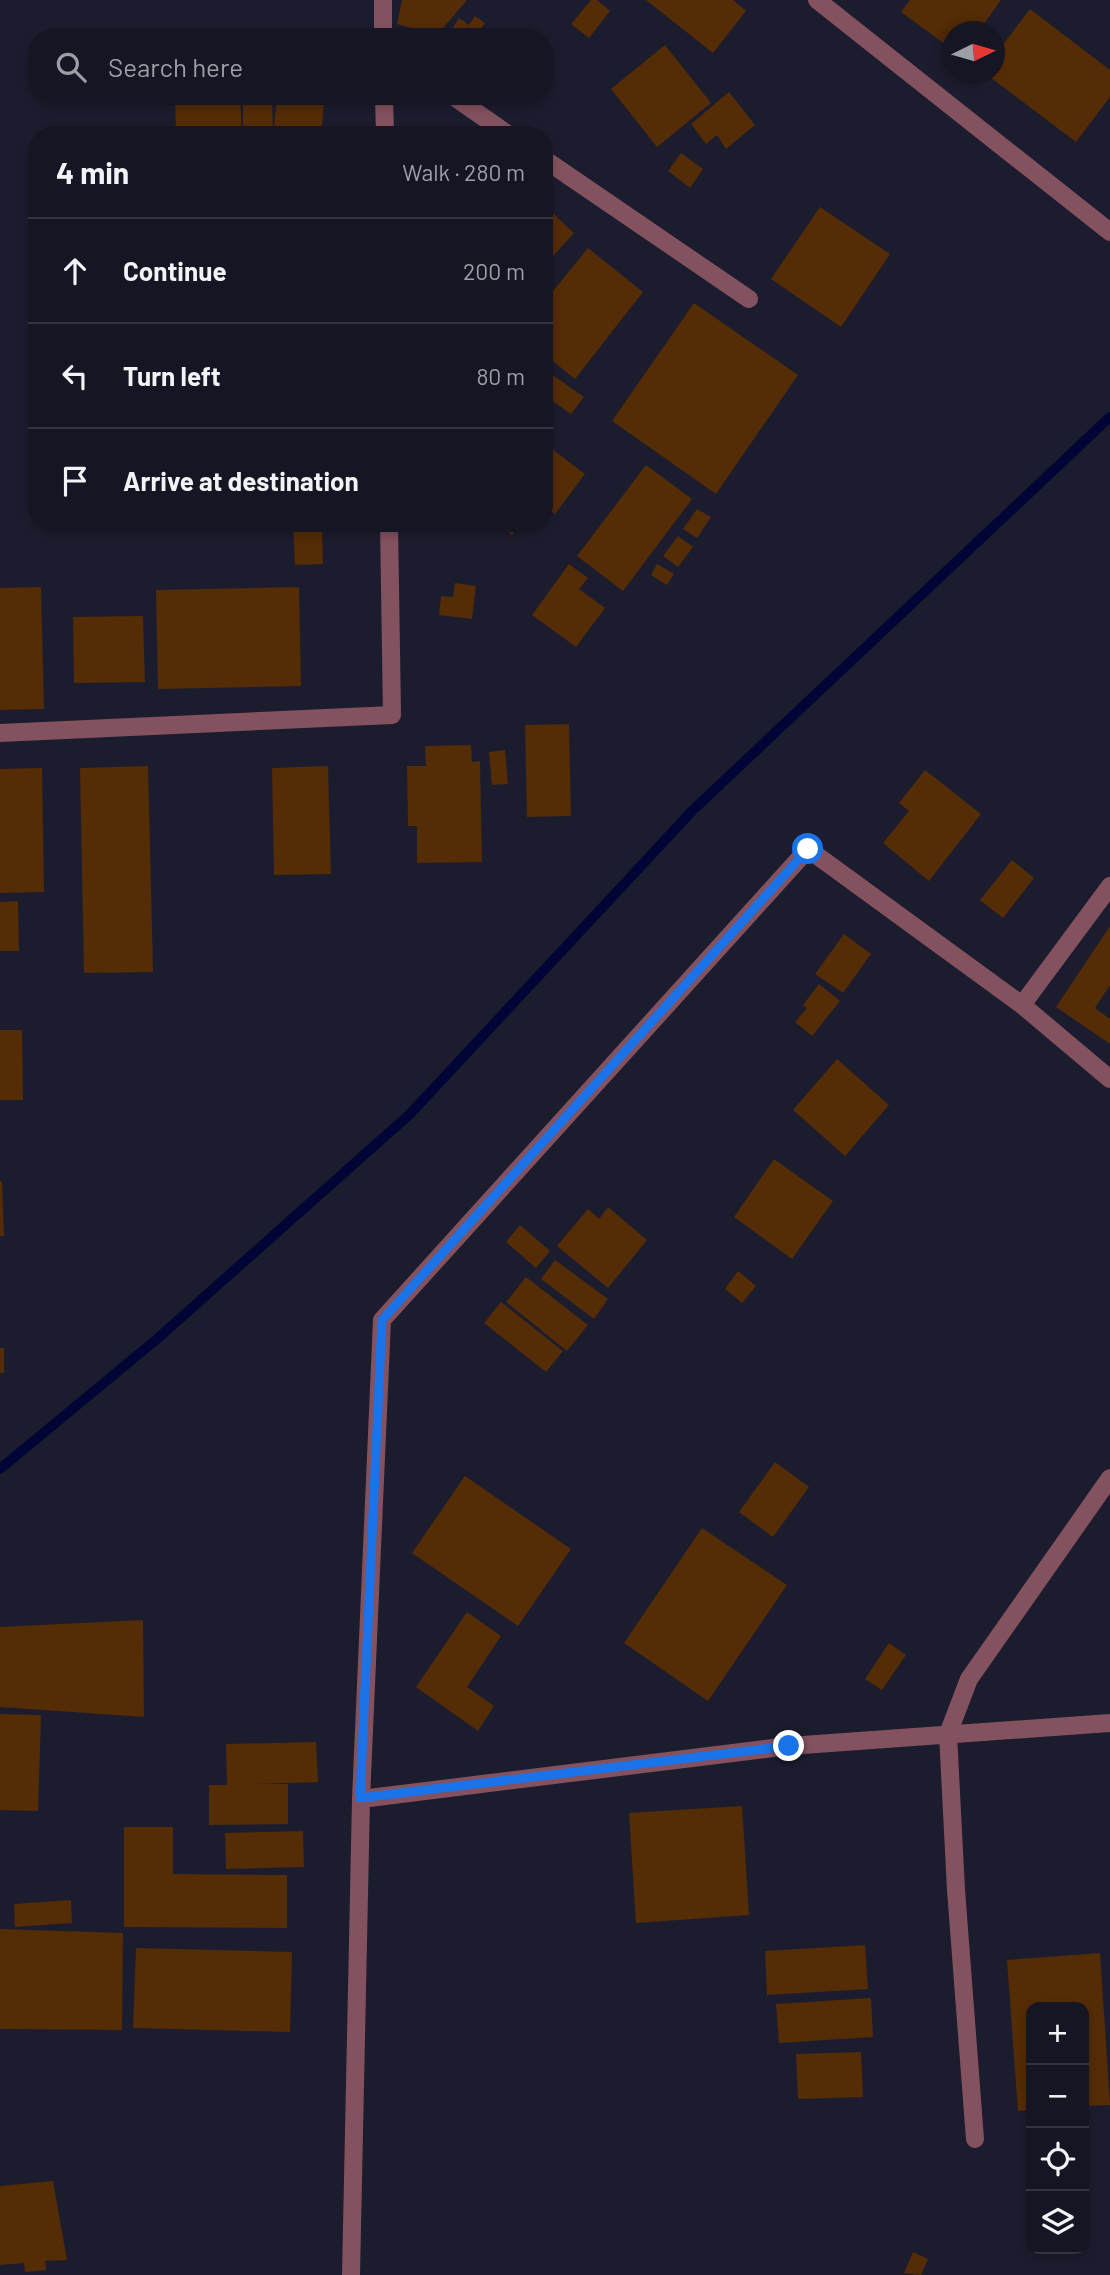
<!DOCTYPE html>
<meta charset="utf-8">
<style>
:root{--surface:#151523;--page:#1e1e2b;--text:#f1f3f6;--muted:#9d9fa6;--line:#343441}
body{margin:0;font-family:Barlow,sans-serif;background:var(--page);color:var(--text)}
.controls{position:absolute;right:21px;bottom:21px;display:grid;overflow:hidden;border-radius:14px;box-shadow:0 4px 10px #0003}
.controls button{width:63px;height:63px;display:grid;place-items:center;padding:0;border:0;border-bottom:2px solid var(--line);background:var(--surface);color:var(--text);font:35px sans-serif}
.compass{position:absolute;left:942px;top:21px;width:63px;height:63px;border-radius:50%;background:var(--surface);box-shadow:0 4px 10px #0003;rotate:85deg}
.stop{position:absolute;width:21px;height:21px;margin:-16px;border:5px solid #1a73e8;border-radius:50%;background:#fff}
.stop.end{background:#1a73e8;border-color:#fff;box-shadow:0 2px 7px #0008}
.list{margin:0;padding:0;list-style:none}
h2{display:flex;justify-content:space-between;align-items:center;height:91px;margin:0;padding:0 28px;font-size:30px}
h2 small{font-size:23px;font-weight:400;color:var(--muted)}
.list li{display:grid;grid-template-columns:46px 1fr auto;gap:21px;align-items:center;box-sizing:border-box;height:105px;padding:0 28px;border-top:2px solid var(--line)}
.list b{display:block;font-size:26px;white-space:nowrap}
.list em{font-size:23px;font-style:normal;color:var(--muted)}
.icon{flex:none;width:38px;height:38px;fill:none;stroke:currentColor;stroke-width:2;stroke-linecap:round;stroke-linejoin:round}
.map{position:relative;flex:none;width:1110px;height:2275px;overflow:hidden}
.search{position:absolute;background:var(--surface);box-shadow:0 4px 10px #0003;left:28px;top:28px;width:525px;height:77px;display:flex;align-items:center;gap:18px;box-sizing:border-box;padding:0 24px;border-radius:28px;color:var(--muted);font-size:26px}
.panel{position:absolute;background:var(--surface);box-shadow:0 4px 10px #0003;left:28px;top:126px;width:525px;height:406px;border-radius:28px}
.map>svg:first-child{display:block}
</style>
<div class="map">
<svg width="1110" height="2275" viewBox="0 0 1110 2275">
<rect width="100%" height="100%" fill="#1c1c2f"/>
<g fill="none" stroke-linecap="round" stroke-linejoin="round">
<path stroke="#000536" stroke-width="10" d="M0,1469L157,1339L410,1114L693,810L1110,417"/>
</g>
<path fill="#542c06" d="M402,0H467L437,35L397,24Z
M591,0H597L610,11L589,38L571,24Z
M646,0H733L746,11L713,53Z
M910,0H1001L978,32H953V50L901,12Z
M1030,9L1110,70V97L1076,142L986,74H995V55Z
M475,16L485,23L476,37H447L459,18L469,25Z
M665,45L711,103L657,147L611,89Z
M729,92L755,125L726,149L717,135L706,144L691,124Z
M175,96H240L242,135H176Z
M243,96H272L273,135H248V128H243Z
M277,98L324,104L321,135H273Z
M681,153L703,169L690,188L668,171Z
M544,205L574,233L544,266Z
M820,207L890,254L841,327L771,279Z
M588,248L643,292L575,379L544,354V302Z
M694,303L798,375L716,494L612,421Z
M544,369L584,397L571,414L544,395Z
M544,443L585,474L555,514L544,507Z
M646,465L692,499L623,591L577,556Z
M697,509L711,517L697,538L683,529Z
M293,523H322L323,564L295,565Z
M497,523H521L512,535Z
M678,536L693,547L678,567L663,556Z
M569,564L588,578L579,589L605,608L576,647L532,615Z
M657,564L674,574L667,585L651,575Z
M455,583L476,586L472,619L439,615L441,596L453,597Z
M41,587L44,709L0,710V588Z
M299,587L301,686L158,689L156,590Z
M143,616L145,682L74,683L73,617Z
M569,724L571,816L527,817L525,725Z
M471,745L472,762L480,761L482,862L417,863V826H408L407,766H426L425,746Z
M505,750L508,784L492,785L489,752Z
M148,766L153,972L84,973L80,768Z
M328,766L331,874L274,875L272,768Z
M42,768L44,892L0,893V769Z
M925,770L981,814L929,881L883,843L909,811L899,803Z
M1012,860L1034,878L1003,918L980,900Z
M18,901L19,951H0V902Z
M1110,926V985L1095,1008L1110,1019V1044L1056,1007Z
M844,934L871,954L843,993L815,974Z
M819,984L840,1001L812,1036L795,1022L807,1008L803,1005Z
M0,1030H22L23,1100H0Z
M837,1059L889,1105L845,1156L793,1110Z
M774,1159L833,1201L792,1259L734,1217Z
M0,1181H2L4,1236H0Z
M608,1207L647,1240L608,1288L557,1246L588,1209L599,1219Z
M520,1225L550,1251L536,1268L506,1242Z
M555,1260L608,1299L594,1319L541,1279Z
M738,1271L756,1286L742,1303L725,1289Z
M526,1277L588,1325L567,1351L506,1302Z
M501,1302L563,1351L546,1372L484,1323Z
M0,1348H4V1373H0Z
M775,1462L809,1487L773,1537L739,1512Z
M465,1476L571,1549L518,1626L412,1553Z
M702,1528L787,1585L708,1701L624,1643Z
M467,1612L501,1636L467,1687L494,1706L478,1731L416,1687Z
M143,1620L144,1717L0,1707V1627Z
M889,1643L906,1655L882,1690L865,1679Z
M0,1714L41,1715L38,1811L0,1810Z
M316,1742L318,1782L256,1784H288V1824L209,1825V1785H227L226,1744Z
M742,1806L749,1915L636,1923L629,1813Z
M124,1827H173V1874L287,1875V1928L124,1927Z
M303,1831L304,1867L226,1869L225,1833Z
M71,1900L72,1923L15,1927L14,1904Z
M0,1929L123,1933L122,2030L0,2029Z
M865,1945L868,1989L767,1995L765,1951Z
M136,1948L292,1952L290,2032L133,2028Z
M1100,1953L1110,2105L1084,2106V2007H1031V2110L1018,2111L1007,1960Z
M871,1998L873,2037L779,2043L776,2004Z
M861,2052L863,2097L798,2099L796,2054Z
M53,2181L67,2260L45,2261L46,2270L25,2272L24,2263L0,2265V2186Z
M913,2252L928,2259L921,2275L904,2273Z"/>
<g fill="none" stroke-linecap="round" stroke-linejoin="round">
<path stroke="#84525f" stroke-width="18" d="M383,0V37
M817,0L1110,232
M384,96L385,135
M453,96L509,135
M544,159L749,299
M0,733L392,715L389,523
M1022,1005L1110,886
M361,1799L789,1746L1110,1723
M975,2139L956,1890L948,1734L969,1679L1110,1478
M351,2275L361,1799L382,1320L808,849L1022,1005L1110,1079"/>
</g>
<g fill="none" stroke-linecap="round" stroke-linejoin="round">
<path stroke="#1a73e8" stroke-width="9" d="M789,1746L360,1798L382,1320L808,849"/>
</g>
</svg>
<div class="controls">
<button>+</button>
<button>−</button>
<button><svg class="icon" aria-label="locate" viewBox="0 0 24 24"><circle cx="12" cy="12" r="6"/><path d="M12 2v4M12 18v4M2 12h4M18 12h4"/></svg></button>
<button><svg class="icon" aria-label="layers" viewBox="0 0 24 24"><path d="M12 4l9 5-9 5-9-5zM3 14l9 5 9-5"/></svg></button>
</div>
<svg class="compass" viewBox="-18 -18 36 36"><path d="M0-13l5 13h-10z" fill="#e53935"/><path d="M0 13l5-13h-10z" fill="#9d9fa6"/></svg>
<div class="stop" style="left:808px;top:849px"></div>
<div class="stop end" style="left:789px;top:1746px"></div>
<div class="search"><svg class="icon" aria-label="search" viewBox="0 0 24 24"><circle cx="10" cy="10" r="6"/><path d="M15 15l6 6"/></svg>Search here</div>
<section class="panel">
<h2>4 min<small>Walk · 280 m</small></h2>
<ul class="list">
<li><svg class="icon" aria-label="ahead" viewBox="0 0 24 24"><path d="M12 20V5M6 11l6-6 6 6"/></svg><div><b>Continue</b></div><em>200 m</em></li>
<li><svg class="icon" aria-label="left" viewBox="0 0 24 24"><path d="M17 20v-9H6M10 6l-5 5 5 5"/></svg><div><b>Turn left</b></div><em>80 m</em></li>
<li><svg class="icon" aria-label="arrive" viewBox="0 0 24 24"><path d="M6 21V4h12l-3 4 3 4H6"/></svg><div><b>Arrive at destination</b></div></li>
</ul>
</section>
</div>
